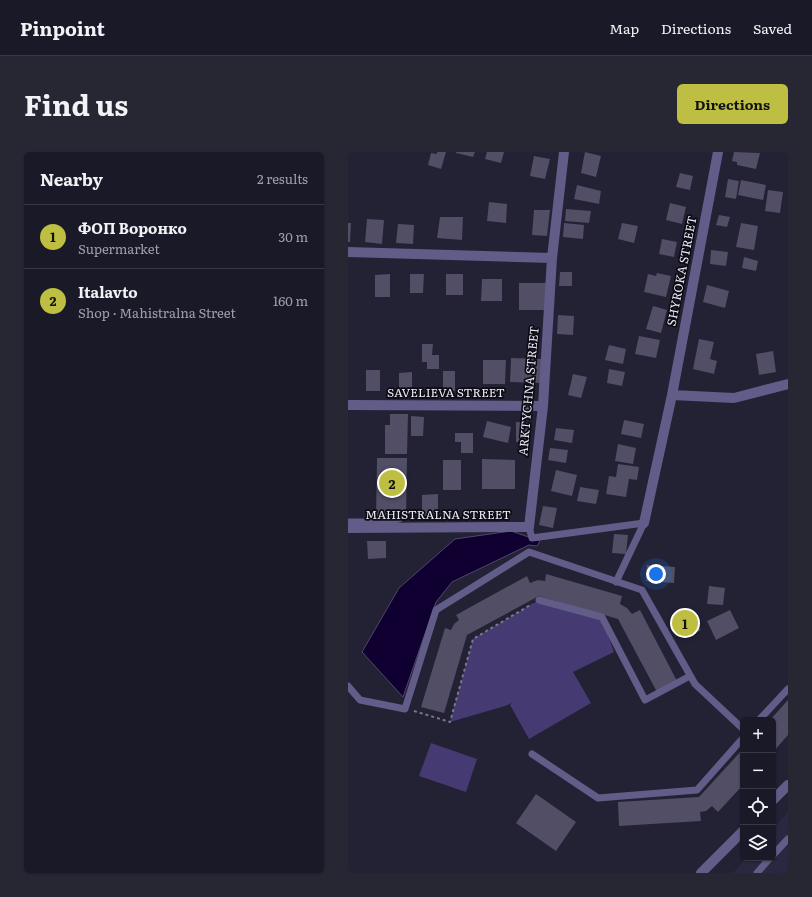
<!DOCTYPE html>
<meta charset="utf-8">
<style>
:root{--surface:#1a1927;--page:#272633;--text:#f1f3f6;--muted:#9fa0a7;--line:#383844;--accent:#bebf42}
body{margin:0;font-family:Literata,serif;background:var(--page);color:var(--text)}
.controls{position:absolute;right:12px;bottom:12px;display:grid;overflow:hidden;border-radius:6px;box-shadow:0 1px 3px #0004}
.controls button{width:36px;height:36px;display:grid;place-items:center;padding:0;border:0;border-bottom:1px solid var(--line);background:var(--surface);color:var(--text);font:20px sans-serif}
.you{position:absolute;left:308px;top:422px;width:14px;height:14px;margin:-10px;border:3px solid #fff;border-radius:50%;background:#1a73e8;box-shadow:0 0 0 6px #1a73e833}
.badge{display:grid;place-items:center;width:26px;height:26px;border-radius:50%;background:var(--accent);color:#111;font-size:13px;font-weight:700}
.pin{position:absolute;translate:-50% -50%;border:2px solid #fff;box-shadow:0 1px 4px #0006}
.list{margin:0;padding:0;list-style:none}
h2{display:flex;justify-content:space-between;align-items:center;height:52px;margin:0;padding:0 16px;font-size:17px}
h2 small{font-size:13px;font-weight:400;color:var(--muted)}
.list li{display:grid;grid-template-columns:26px 1fr auto;gap:12px;align-items:center;box-sizing:border-box;height:64px;padding:0 16px;border-top:1px solid var(--line)}
.list b{display:block;font-size:15px;white-space:nowrap}
.list p{margin:0;font-size:13px;white-space:nowrap;color:var(--muted)}
.list em{font-size:13px;font-style:normal;color:var(--muted)}
.icon{flex:none;width:22px;height:22px;fill:none;stroke:currentColor;stroke-width:2;stroke-linecap:round;stroke-linejoin:round}
.map{position:relative;flex:none;width:440px;height:721px;overflow:hidden;border-radius:6px}
header{display:flex;align-items:center;gap:24px;box-sizing:border-box;height:56px;padding:0 20px;background:var(--surface);border-bottom:1px solid var(--line)}
header strong{font-size:19px}
nav{display:flex;gap:22px;margin-inline-start:auto;font-size:14px}
.intro{display:flex;align-items:center;justify-content:space-between;box-sizing:border-box;height:96px;padding:0 24px}
h1{margin:0;font-size:28px}
.button{padding:10px 18px;border-radius:6px;background:var(--accent);color:#111;font-size:14px;font-weight:700}
main{display:flex;gap:24px;padding:0 24px}
aside{flex:1;background:var(--surface);border-radius:6px;box-shadow:0 1px 3px #0004}
.map>svg:first-child{display:block}
</style>
<header>
<strong>Pinpoint</strong>
<nav><a>Map</a><a>Directions</a><a>Saved</a></nav>
</header>
<div class="intro"><h1>Find us</h1><a class="button">Directions</a></div>
<main>
<aside>
<h2>Nearby<small>2 results</small></h2>
<ul class="list">
<li><span class="badge">1</span><div><b>ФОП Воронко</b><p>Supermarket</p></div><em>30 m</em></li>
<li><span class="badge">2</span><div><b>Italavto</b><p>Shop · Mahistralna Street</p></div><em>160 m</em></li>
</ul>
</aside>
<div class="map">
<svg width="440" height="721" viewBox="0 0 440 721">
<rect width="100%" height="100%" fill="#232134"/>
<path fill="#2a2741" d="M440,660V721H385L398,706H425V677Z"/>
<path fill="#453b72" d="M191,448L254,465L266,500L225,520L243,551L181,587L162,553L164,551L157,554L102,570L125,487Z
M83,591L129,607L118,640L71,624Z"/>
<path fill="#0f0031" stroke="#51466c" d="M163,379L192,389L189,394L181,393L104,430L88,450L55,545L14,500L51,436L107,387Z"/>
<path fill="#514e65" d="M89,0H98L93,17L80,13L83,1L89,2Z
M108,0H127L125,5L108,1Z
M139,0H156L153,11L137,7Z
M237,0L253,4L248,25L233,21Z
M386,0L412,1L408,17L389,13V10L384,9Z
M186,4L202,7L197,27L182,24Z
M332,21L345,24L342,38L328,35Z
M380,27L391,29L388,47L377,45Z
M393,28L418,33L415,48L390,43Z
M229,33L253,39L251,52L226,47Z
M420,38L435,40L432,61L417,59Z
M141,50L159,52L158,71L139,69Z
M322,51L338,55L334,72L318,68Z
M218,57L243,59L241,71L217,69Z
M186,58H202L199,84L184,83Z
M371,63L382,65L379,75L368,73Z
M92,65H115L114,88L89,86Z
M19,67L36,68L34,92L17,90Z
M0,71H3L2,90H0Z
M216,71L236,73L235,87L215,85Z
M274,71L290,74L286,91L270,87Z
M393,71L410,74L406,98L388,95Z
M50,72L66,73L65,92L48,91Z
M314,87L329,90L326,105L311,102Z
M363,98L380,100L378,114L362,112Z
M396,105L410,109L408,119L394,116Z
M212,120H224V134H211Z
M309,121L323,124L318,145L296,140L300,122L308,124Z
M42,122V145H27V123Z
M62,122H76L75,141H62Z
M98,122H115V143H98Z
M134,127H154V149H133Z
M171,131H200V158H171Z
M359,133L381,139L377,156L355,150Z
M305,154L319,158L313,181L298,177Z
M210,163L226,164L225,183L209,182Z
M291,184L312,188L308,206L287,202Z
M351,187L366,190L362,207L369,209L366,222L345,217Z
M74,192H85L84,203H91V217H79V210H74Z
M261,193L278,197L275,212L257,208Z
M425,199L428,220L411,223L408,202Z
M163,206L194,207L193,231L162,230Z
M135,208H158L157,232H135Z
M261,217L277,220L274,234L259,231Z
M18,218H32V239H18Z
M95,219H107V239L95,238Z
M64,220V239H51V221Z
M225,222L239,225L233,246L220,243Z
M42,262H60L59,302H37V273H42Z
M63,264L76,265L75,284H63Z
M276,268L296,272L293,286L273,282Z
M139,269L163,275L160,291L135,285Z
M168,270L180,271V291L168,290Z
M208,276L226,278L224,291L206,288Z
M107,281H125V301H113V290H107Z
M270,292L288,296L285,312L267,309Z
M202,296L220,298L218,311L200,308Z
M29,306H59L58,367H28Z
M134,307L167,308V337H134Z
M95,308H113V338H95Z
M270,312L291,315L289,328L281,327L278,345L258,342L261,324L268,325Z
M208,318L229,323L224,344L203,339Z
M232,335L251,338L248,352L229,349Z
M90,342V364L74,365V343Z
M195,354L209,356L205,376L191,373Z
M266,382L280,383L278,402L264,401Z
M19,389H38V406L20,407Z
M299,413L327,415L326,431L298,429Z
M198,422L274,444L272,452L279,456L284,462L292,458L329,529L309,540L270,467L191,444L119,483L96,561L73,555L97,476L103,478L106,472L111,468L108,463L179,424L182,431L190,428L197,429Z
M361,434L377,436L375,453L359,452Z
M382,458L391,476L368,488L359,469Z
M343,462L353,478L341,485L331,469Z
M440,548V583L425,600V568H422Z
M395,597V633L370,660L364,654L358,659L352,660L353,669L271,674L270,650L351,645Z
M188,642L228,670L208,699L168,671Z"/>
<g fill="none" stroke-linecap="round" stroke-linejoin="round">
<path stroke="#797888" stroke-width="2" stroke-dasharray="3 3" stroke-linecap="butt" d="M66,559L102,570L125,487L184,452"/>
<path stroke="#625c89" stroke-width="7" d="M0,370H32L51,367
M181,375L184,386L296,371
M268,430L296,371
M191,448L254,465L297,548L342,524
M0,534L12,548L57,557L88,458L181,400L294,438L347,532L395,577
M411,568L440,537
M184,602L250,646L349,638L395,586
M425,703L440,687
M409,721L422,706"/>
<path stroke="#625c89" stroke-width="10" d="M0,100L204,106
M324,243L386,246L440,232
M0,253L195,254
M296,371L324,243L370,0
M0,376L181,375L195,254L204,106L216,0
M425,648L440,633
M353,721L395,679"/>
</g>
<g text-anchor="middle" stroke-width="3.5" stroke-linejoin="round" paint-order="stroke">
<g font-size="12" fill="#eae9f6" stroke="#0d0c14">
<text transform="translate(334 119) rotate(-79)" y="4">SHYROKA STREET</text>
<text transform="translate(181 239) rotate(-85)" y="4">ARKTYCHNA STREET</text>
<text x="98" y="245">SAVELIEVA STREET</text>
<text x="90" y="367">MAHISTRALNA STREET</text>
</g>
</g>
</svg>
<div class="controls">
<button>+</button>
<button>−</button>
<button><svg class="icon" aria-label="locate" viewBox="0 0 24 24"><circle cx="12" cy="12" r="6"/><path d="M12 2v4M12 18v4M2 12h4M18 12h4"/></svg></button>
<button><svg class="icon" aria-label="layers" viewBox="0 0 24 24"><path d="M12 4l9 5-9 5-9-5zM3 14l9 5 9-5"/></svg></button>
</div>
<div class="you"></div>
<div class="pin badge" style="left:337px;top:471px">1</div>
<div class="pin badge" style="left:44px;top:331px">2</div>
</div>
</main>
